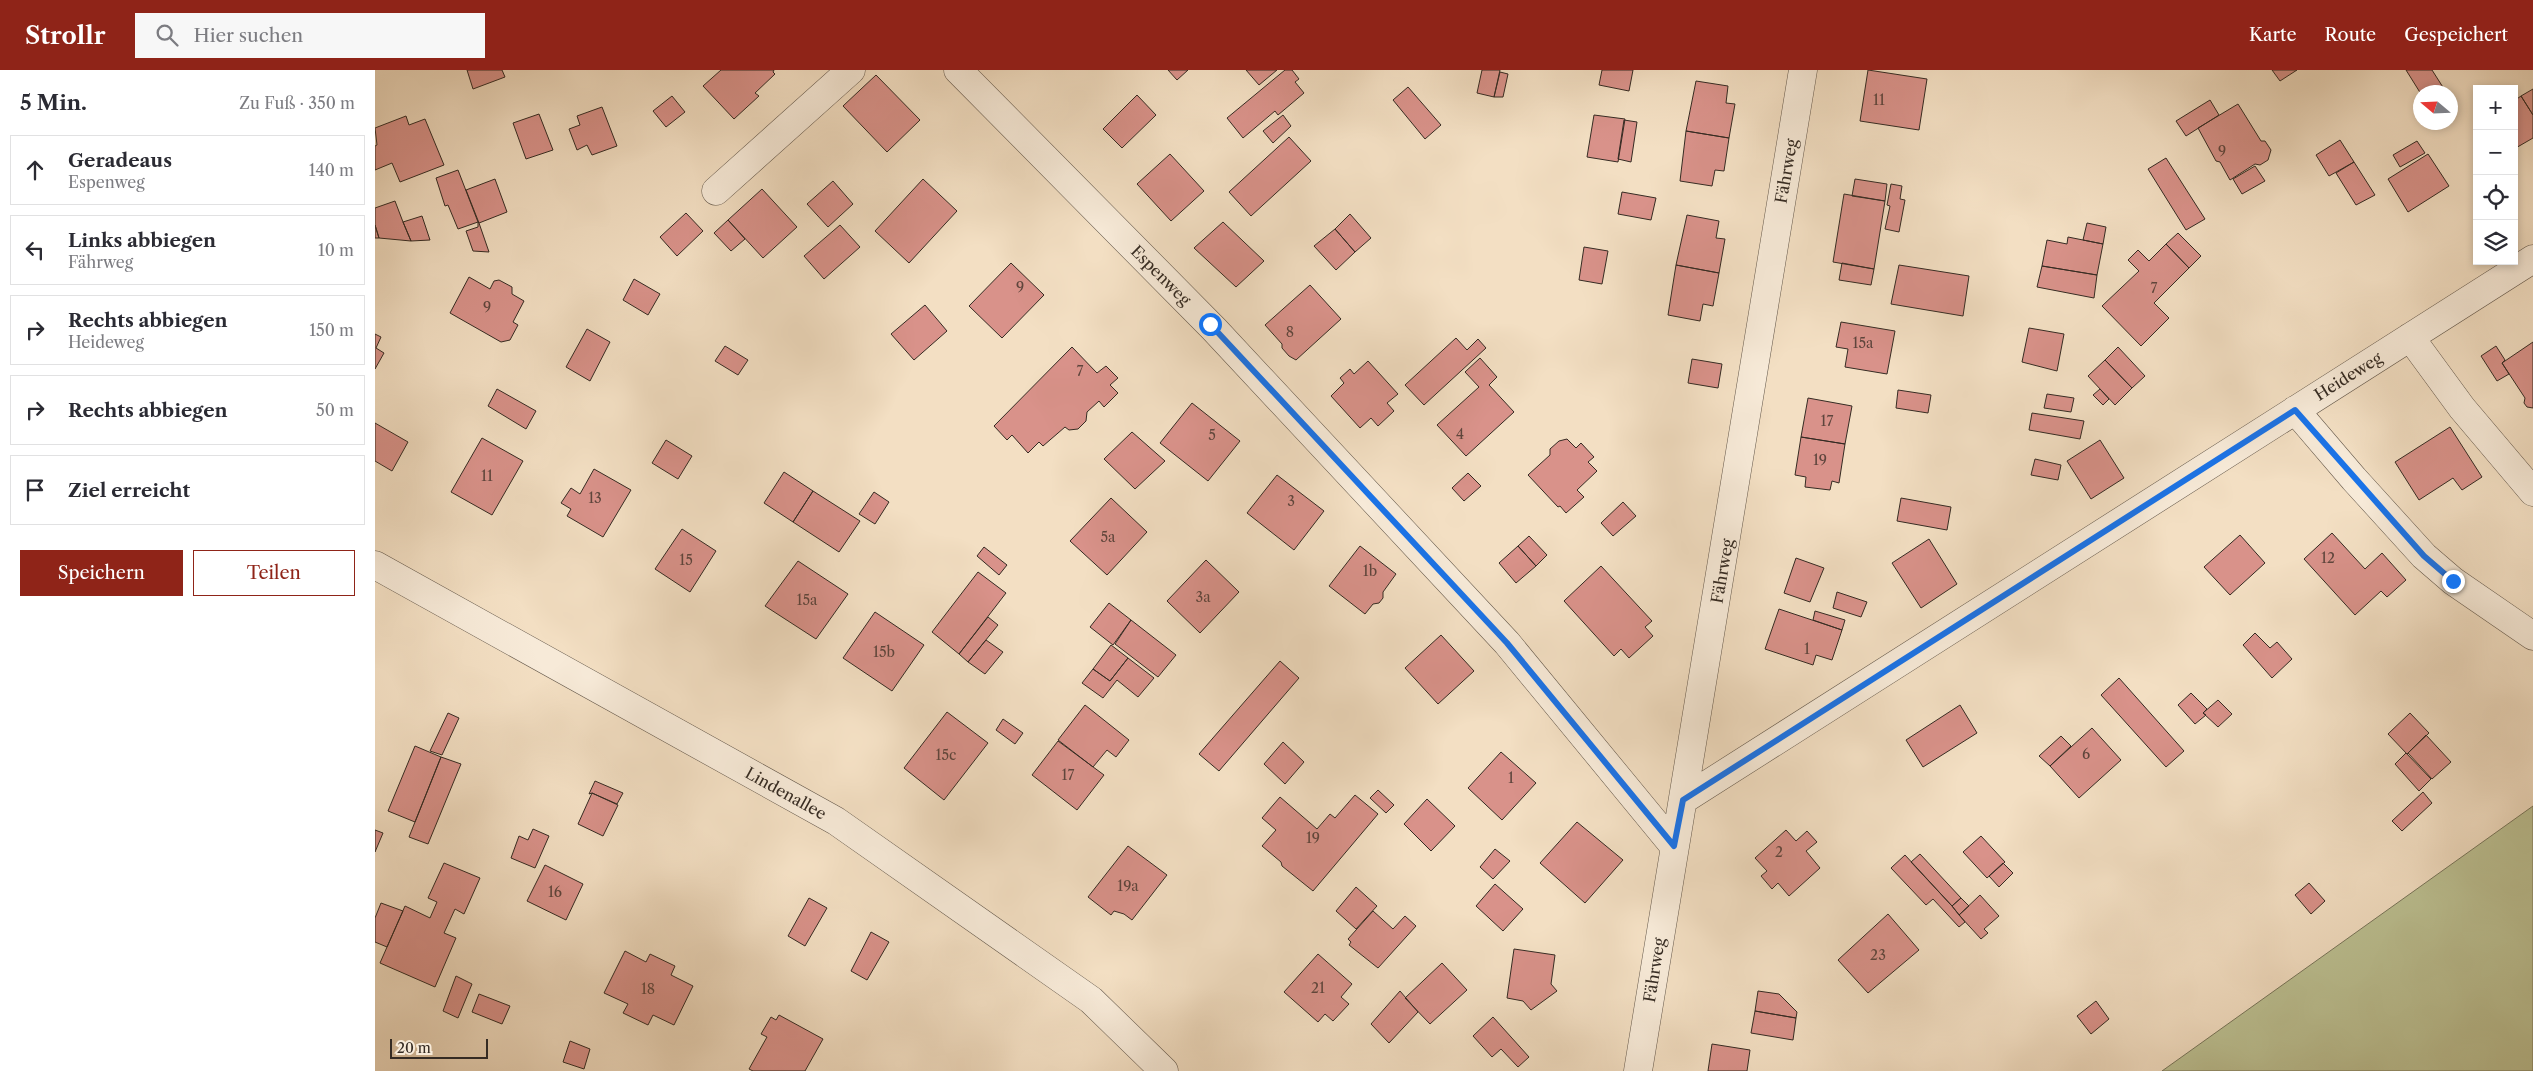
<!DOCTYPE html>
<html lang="de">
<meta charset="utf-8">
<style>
:root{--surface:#fff;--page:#f7f7f7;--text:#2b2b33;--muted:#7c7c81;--line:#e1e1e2;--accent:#8f2418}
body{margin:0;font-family:"Libre Caslon Text",serif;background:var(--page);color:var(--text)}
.controls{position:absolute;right:15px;top:15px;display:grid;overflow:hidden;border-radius:0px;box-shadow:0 2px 8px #0003}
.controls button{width:45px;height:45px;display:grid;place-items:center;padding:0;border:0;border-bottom:1px solid var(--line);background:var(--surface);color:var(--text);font:25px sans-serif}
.compass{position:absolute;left:2038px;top:15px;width:45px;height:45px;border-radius:50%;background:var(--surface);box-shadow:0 2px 8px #0003;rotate:289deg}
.scale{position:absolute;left:15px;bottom:12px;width:98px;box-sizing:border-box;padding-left:5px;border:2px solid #352b23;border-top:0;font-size:14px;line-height:18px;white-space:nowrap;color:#352b23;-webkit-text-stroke:4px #f7ead8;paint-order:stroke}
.stop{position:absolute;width:15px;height:15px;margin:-11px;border:4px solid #1a73e8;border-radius:50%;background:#fff}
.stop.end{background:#1a73e8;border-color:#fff;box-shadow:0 1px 5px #0008}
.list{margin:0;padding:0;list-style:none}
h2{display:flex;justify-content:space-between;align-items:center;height:65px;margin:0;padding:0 20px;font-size:21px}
h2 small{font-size:16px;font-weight:400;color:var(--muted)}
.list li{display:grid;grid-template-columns:32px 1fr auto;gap:15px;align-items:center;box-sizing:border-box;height:70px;margin:0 10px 10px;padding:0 10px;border:1px solid var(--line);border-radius:0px}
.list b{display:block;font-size:19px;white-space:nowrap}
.list p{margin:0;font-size:16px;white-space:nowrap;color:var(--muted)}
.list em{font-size:16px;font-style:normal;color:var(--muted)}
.actions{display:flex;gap:10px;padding:15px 20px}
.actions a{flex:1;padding:11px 0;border:1px solid var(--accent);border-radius:0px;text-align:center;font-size:18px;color:var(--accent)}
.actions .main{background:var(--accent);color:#fff}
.icon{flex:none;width:28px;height:28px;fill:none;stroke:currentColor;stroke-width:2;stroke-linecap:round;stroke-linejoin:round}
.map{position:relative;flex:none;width:2158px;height:1001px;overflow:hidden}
header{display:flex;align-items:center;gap:30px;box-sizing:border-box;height:70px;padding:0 25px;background:var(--accent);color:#fff}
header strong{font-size:24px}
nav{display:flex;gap:28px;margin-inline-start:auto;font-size:18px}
.search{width:350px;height:45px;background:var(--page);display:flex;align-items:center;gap:12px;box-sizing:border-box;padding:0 18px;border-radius:0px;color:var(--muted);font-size:19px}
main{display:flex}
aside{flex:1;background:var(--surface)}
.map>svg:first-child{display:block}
</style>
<header>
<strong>Strollr</strong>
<div class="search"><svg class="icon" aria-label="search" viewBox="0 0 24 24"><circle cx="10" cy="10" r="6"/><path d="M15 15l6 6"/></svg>Hier suchen</div>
<nav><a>Karte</a><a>Route</a><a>Gespeichert</a></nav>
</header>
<main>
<aside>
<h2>5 Min.<small>Zu Fuß · 350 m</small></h2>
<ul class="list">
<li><svg class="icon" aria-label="ahead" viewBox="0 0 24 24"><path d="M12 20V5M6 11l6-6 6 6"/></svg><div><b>Geradeaus</b><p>Espenweg</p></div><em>140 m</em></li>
<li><svg class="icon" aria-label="left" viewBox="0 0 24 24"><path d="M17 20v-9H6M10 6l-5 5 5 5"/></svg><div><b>Links abbiegen</b><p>Fährweg</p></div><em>10 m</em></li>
<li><svg class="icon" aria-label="right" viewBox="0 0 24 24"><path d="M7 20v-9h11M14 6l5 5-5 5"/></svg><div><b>Rechts abbiegen</b><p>Heideweg</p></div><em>150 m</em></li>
<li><svg class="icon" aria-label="right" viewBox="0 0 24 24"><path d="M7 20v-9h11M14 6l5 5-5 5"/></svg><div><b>Rechts abbiegen</b></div><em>50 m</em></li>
<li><svg class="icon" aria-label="arrive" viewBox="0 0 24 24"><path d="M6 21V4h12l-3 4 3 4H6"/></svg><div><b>Ziel erreicht</b></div></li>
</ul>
<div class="actions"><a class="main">Speichern</a><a>Teilen</a></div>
</aside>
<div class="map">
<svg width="2158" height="1001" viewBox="0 0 2158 1001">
<rect width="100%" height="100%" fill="#f3dfc3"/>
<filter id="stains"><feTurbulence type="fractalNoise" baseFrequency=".004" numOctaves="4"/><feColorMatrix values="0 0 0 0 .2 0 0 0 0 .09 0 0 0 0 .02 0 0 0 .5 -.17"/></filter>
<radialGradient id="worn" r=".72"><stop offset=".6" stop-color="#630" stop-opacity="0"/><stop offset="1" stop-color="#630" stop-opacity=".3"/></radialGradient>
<path fill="#bcc193" stroke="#78765b" d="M2158,736V1001H1787Z"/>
<path fill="#d9928a" stroke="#352b23" d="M92,0H127L130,7L98,19Z
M346,0H399L398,2L400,4L380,23L384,26L359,49L328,16Z
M793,0H813L802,10Z
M871,0H902L884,15Z
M910,0H917L924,9L920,12L929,23L903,45L900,41L868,68L852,48Z
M1107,0H1125L1119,27L1102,23Z
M1227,0H1258L1254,21L1224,15Z
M1493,0L1552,9L1544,60L1485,51Z
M1897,0H1922L1905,11Z
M2031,0H2057L2071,22L2046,24Z
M1125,2L1133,4L1128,27H1119Z
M501,5L545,50L512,82L468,36Z
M1321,11L1353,16L1351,33L1360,34L1354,68L1311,61Z
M1033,17L1066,55L1050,69L1018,30Z
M2158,19V45L2146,26Z
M762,25L781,45L747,78L728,59Z
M297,26L310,42L291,57L278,41Z
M2146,26L2158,45V68L2139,79V31Z
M1835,30L1844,45L1811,66L1801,51Z
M1863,34L1886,71H1890L1896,80L1893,90L1885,95L1880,94L1855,110L1845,92L1841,91L1823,58Z
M227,37L242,76L217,85L212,75L202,80L194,59L205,55L202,46Z
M164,44L178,80L151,89L138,53Z
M908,45L916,56L898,73L888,61Z
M1219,45L1250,49L1243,92L1212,87Z
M31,46L34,55L50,49L69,95L25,112L17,93L0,100V76L2,75L0,58Z
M1249,50L1262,52L1256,92L1243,89Z
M1311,61L1354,68L1349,101L1340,100L1337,116L1305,111Z
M914,67L936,91L876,146L854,122Z
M1965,70L1979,92L1954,106L1941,85Z
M2042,71L2050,83L2025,97L2018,85Z
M795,84L829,121L796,151L762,114Z
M2053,84L2074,116L2033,142L2013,109Z
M1791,88L1830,149L1811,160L1773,99Z
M1979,92L2000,125L1981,135L1961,103Z
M1880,96L1890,111L1867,124L1858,109Z
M83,100L103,152L83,159L73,135L70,136L61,108Z
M120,109L132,142L104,153L91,120Z
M548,109L582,141L534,193L500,161Z
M1480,109L1512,114L1510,131L1477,126Z
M458,111L478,134L453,157L432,134Z
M1516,114L1527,116L1525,129L1530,130L1524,162L1510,159L1515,136L1512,135Z
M387,119L422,157L388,188L353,150Z
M1247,122L1281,128L1276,150L1243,144Z
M1469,124L1510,131L1499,199L1458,192Z
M20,131L28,152L36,171L4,168L0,155V138Z
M311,143L328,161L302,186L285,167Z
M975,144L996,168L980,182L960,159Z
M1312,145L1344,151L1341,168L1350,169L1344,203L1301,195Z
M47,146L55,170L36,171L28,152Z
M353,150L370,169L356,181L339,163Z
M103,152L104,153L114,182L98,181L91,161L103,157Z
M848,152L889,191L861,217L819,178Z
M1712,153L1731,157L1728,174L1708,170Z
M0,155L4,168H0Z
M465,155L485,177L449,209L429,186Z
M960,159L980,182L961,200L939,176Z
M1803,163L1826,186L1814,198L1791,174Z
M1693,167L1728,174L1722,205L1667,196L1672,170L1692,174Z
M1791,174L1814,198L1779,233L1794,248L1766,276L1727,236L1764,201L1753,190L1763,180L1774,191Z
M1209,177L1233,181L1227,214L1204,210Z
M636,193L669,225L627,268L594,236Z
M1467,193L1499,199L1496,215L1464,210Z
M1301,195L1344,203L1338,236L1328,234L1325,251L1293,245Z
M1524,195L1594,206L1588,246L1516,234Z
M1667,196L1722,205L1719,228L1662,217Z
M94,207L115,219L119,211L124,210L137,217V224L149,231L138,252L143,255L135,270L126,272L75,243Z
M259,209L285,224L273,245L248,230Z
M935,215L966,249L921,290L914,286L907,278V274L890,255Z
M550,235L572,261L539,290L516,264Z
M1466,252L1520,261L1512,304L1470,297L1473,279L1461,277Z
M1654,258L1689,264L1682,301L1647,292Z
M212,259L235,272L215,311L191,297Z
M0,264L6,267L1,278L9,283L0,299Z
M1081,268L1092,280L1103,269L1111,278L1049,335L1030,315Z
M2158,272V338L2152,337L2149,333L2150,328L2127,293Z
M350,276L373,290L363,305L340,291Z
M2121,276L2130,290L2127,293L2134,304L2122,311L2106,286Z
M697,277L722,303L731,296L743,308L735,315L743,323L729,337L724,331L712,342L711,351L703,359L694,360L690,357L668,376L664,372L653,383L637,365L632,370L619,356Z
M1743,277L1770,306L1757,318L1730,290Z
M1105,288L1122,307L1114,315L1139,342L1091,386L1062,355L1104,317L1090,302Z
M1317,289L1347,294L1343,318L1313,313Z
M1730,290L1757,318L1740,335L1713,306Z
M993,291L1023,324L1012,333L1019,341L1003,356L996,348L985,358L956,326L969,313L965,308L975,299L979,304Z
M122,319L161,341L151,359L113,336Z
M1725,319L1734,329L1728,335L1718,325Z
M1523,320L1556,325L1553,343L1521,338Z
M1672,324L1699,328L1696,342L1669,338Z
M1433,328L1477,336L1470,374L1426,367Z
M817,333L865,371L833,411L785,373Z
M1657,343L1709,351L1705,369L1654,360Z
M0,353L33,372L17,401L0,391Z
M2075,357L2107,407L2087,420L2078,408L2044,430L2020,392Z
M757,362L790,391L760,419L729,389Z
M1426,367L1470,374L1464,413L1457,411L1455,420L1430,417L1431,407L1420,405Z
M107,368L148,391L117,445L76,422Z
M1192,369L1201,378L1206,373L1219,387L1213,392L1222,401L1202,420L1209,427L1191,443L1185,436L1183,437L1153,405L1175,385V379L1184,371Z
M291,370L317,386L303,409L277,393Z
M1725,370L1749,408L1716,429L1692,391Z
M1660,389L1686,395L1683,410L1656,405Z
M219,399L256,420L228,467L192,446L196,439L186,433L196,418L205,424Z
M409,402L438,421L418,452L389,433Z
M1093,403L1106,416L1089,431L1077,418Z
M902,405L949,441L919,480L872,443Z
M438,421L485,451L464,482L418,452Z
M499,422L514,432L500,454L484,444Z
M736,428L772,462L732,505L695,471Z
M1526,428L1576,437L1572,460L1522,451Z
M1248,432L1261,446L1238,466L1226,453Z
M307,459L341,481L315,522L280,499Z
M1957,463L1990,499L2007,483L2031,510L2012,527L2006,521L1980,545L1929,489Z
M1865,465L1890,493L1855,525L1829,497Z
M1154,466L1172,485L1161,496L1143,476Z
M1554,469L1582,514L1546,538L1517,493Z
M985,476L1021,504L1008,522V528L1004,533L998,534L990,544L954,516Z
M1143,476L1161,496L1141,513L1124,493Z
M609,477L632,495L624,505L602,486Z
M1421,488L1449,498L1435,532L1409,523Z
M831,490L864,522L825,563L792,531Z
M423,491L473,524L441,569L390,536Z
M1226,496L1277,551L1270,557L1278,566L1254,588L1246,579L1239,586L1189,531Z
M603,502L631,523L584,584L557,562Z
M1462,522L1492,532L1486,547L1458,538Z
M734,533L756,550L738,575L715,557Z
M1404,539L1467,560L1457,590L1441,585L1438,595L1390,579Z
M1440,541L1470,550L1467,560L1438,550Z
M500,542L549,575L517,621L468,588Z
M613,547L623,555L593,592L584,584Z
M756,550L801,585L783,607L740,574Z
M1880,563L1895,578L1902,572L1917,589L1897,608L1868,575Z
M1066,565L1099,601L1063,634L1030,598Z
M611,570L628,582L610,604L593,592Z
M736,575L753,588L735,611L718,599Z
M753,588L779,608L763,627L742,610L728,628L707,613L718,599L735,611Z
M905,591L924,608L844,701L824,684Z
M1744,608L1809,681L1791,697L1726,625Z
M1816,623L1832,639L1828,643L1831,645L1820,654L1803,635Z
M1843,630L1857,644L1843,657L1828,643Z
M710,635L754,670L741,687L732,680L718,697L683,670Z
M1585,635L1602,663L1548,697L1531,670Z
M572,642L613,673L569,730L529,698Z
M73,643L84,648L67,685L55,681Z
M2035,643L2054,663L2032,684L2013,664Z
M628,649L648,663L640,674L621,660Z
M1717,658L1746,690L1704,728L1675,696Z
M2051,665L2076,692L2057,709L2033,683Z
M1686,666L1696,676L1675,696L1664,686Z
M683,671L729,705L702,740L657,705Z
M908,672L929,692L910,714L889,694Z
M40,676L66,687L40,752L13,741Z
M1126,682L1161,713L1127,750L1093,718Z
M2031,683L2056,709L2044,721L2020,694Z
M66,687L86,694L53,774L34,767Z
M220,711L248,723L242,734L217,723L214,724Z
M1003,720L1019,735L1011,743L995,728Z
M2048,722L2057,733L2027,761L2017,751Z
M217,723L243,735L228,766L203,754Z
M980,725L1003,744L938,821L907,796L906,792L887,776L901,760L887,748L905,727L942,759L955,744L960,748Z
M1052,729L1080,756L1056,781L1029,754Z
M1202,752L1248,790L1210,833L1165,793Z
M158,759L174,766L160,798L136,788L144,766L153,770Z
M0,760L8,763L0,782Z
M1411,760L1421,771L1432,761L1442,772L1431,781L1445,798L1414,826L1403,813L1397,819L1386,806L1392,801L1380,788Z
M1606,766L1630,792L1612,808L1588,782Z
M753,776L792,805L757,850L749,844L739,841L736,845L713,827Z
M1120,779L1135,791L1118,809L1105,797Z
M1545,784L1586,828L1577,836L1536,792Z
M1530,785L1577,836L1590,852L1584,857L1558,829L1551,835L1516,798Z
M69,793L105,808L89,844L80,839L69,863L81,868L60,917L5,893L30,836L55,848L62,832L53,828Z
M1628,793L1638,803L1624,817L1614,806Z
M170,795L208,814L191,850L152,831Z
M1934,813L1950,831L1936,844L1920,825Z
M1120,814L1148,839L1128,861L1101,836Z
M981,817L1002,836L981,859L961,841Z
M1605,825L1624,846L1609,859L1613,863L1606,869L1584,845Z
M434,828L452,838L430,876L413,866Z
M1586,828L1594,836L1584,845L1577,836Z
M6,833L28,841L12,877L0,872V848Z
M998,841L1018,859L1030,846L1041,856L1003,898L974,875L976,872L973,869Z
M1513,844L1544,880L1493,923L1463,890Z
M496,862L514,872L492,910L476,901Z
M1139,879L1180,885L1176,914L1182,921L1156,940L1148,931L1132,928Z
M250,881L271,892L275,884L300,896L296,905L318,916L299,955L278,945L273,955L248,943L253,934L229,923Z
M943,884L977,914L966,927L974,934L958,951L950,944L943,952L909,922Z
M1067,893L1092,920L1055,954L1030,928Z
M81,906L97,914L83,948L68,941Z
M1025,921L1043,942L1014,973L996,954Z
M1383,921L1404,924L1422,942L1421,948L1380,941Z
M104,924L135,936L127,954L97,942Z
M1721,931L1734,949L1716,964L1702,946Z
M1380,941L1421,948L1418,970L1376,963Z
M404,945L448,969L430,1001H378L374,999L392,967L386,964L396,947L401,950Z
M1118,947L1154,987L1143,997L1126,979L1117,987L1098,966Z
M195,971L215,979L209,999L188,992Z
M1337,974L1375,980L1372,1001H1333Z"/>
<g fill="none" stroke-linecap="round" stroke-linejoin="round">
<defs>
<path id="minor" d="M583,0L839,259L1132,573L1299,776
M341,121L476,0
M2035,267L2087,338L2158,422
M1920,340L1979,409L2049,486L2078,511L2158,566
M0,495L461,751L716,930L789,1001
M1308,730L2158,189
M1263,1001L1428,0"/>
</defs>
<use href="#minor" stroke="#64584b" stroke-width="29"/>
<use href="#minor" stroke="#f7ead8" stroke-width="28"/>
</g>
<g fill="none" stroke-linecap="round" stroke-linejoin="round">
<path stroke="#1a73e8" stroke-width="6" d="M835,254L1132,573L1299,776L1308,730L1920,340L2049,486L2078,511"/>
</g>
<g text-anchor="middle" stroke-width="4" stroke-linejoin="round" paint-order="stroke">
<g font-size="14" fill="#5e453d">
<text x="1504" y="35">11</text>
<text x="1847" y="86">9</text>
<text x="645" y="222">9</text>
<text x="1779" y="223">7</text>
<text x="112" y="242">9</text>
<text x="915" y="267">8</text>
<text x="1488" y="278">15a</text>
<text x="705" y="306">7</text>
<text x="1452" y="356">17</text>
<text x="1085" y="369">4</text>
<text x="837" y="370">5</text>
<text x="1445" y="395">19</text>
<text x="112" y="411">11</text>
<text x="220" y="433">13</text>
<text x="916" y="436">3</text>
<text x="733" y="472">5a</text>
<text x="1953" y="493">12</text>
<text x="311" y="495">15</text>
<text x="995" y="506">1b</text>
<text x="828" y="532">3a</text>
<text x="432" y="535">15a</text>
<text x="1432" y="584">1</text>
<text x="509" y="587">15b</text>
<text x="1711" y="689">6</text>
<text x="571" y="690">15c</text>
<text x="693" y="710">17</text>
<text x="1136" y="713">1</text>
<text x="938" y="773">19</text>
<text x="1404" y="787">2</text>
<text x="753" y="821">19a</text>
<text x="180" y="827">16</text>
<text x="1503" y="890">23</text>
<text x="943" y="923">21</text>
<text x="273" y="924">18</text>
</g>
<g font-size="16" fill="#352b23" stroke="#f7ead8">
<text transform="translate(1411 101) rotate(-80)" y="6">Fährweg</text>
<text transform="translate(786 205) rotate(45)" y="6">Espenweg</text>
<text transform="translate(1973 306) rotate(-32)" y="6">Heideweg</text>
<text transform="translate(1347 501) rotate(-80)" y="6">Fährweg</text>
<text transform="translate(411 723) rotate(29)" y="6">Lindenallee</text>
<text transform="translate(1279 900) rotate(-81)" y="6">Fährweg</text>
</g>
</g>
<rect width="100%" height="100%" filter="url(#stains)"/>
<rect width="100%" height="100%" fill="url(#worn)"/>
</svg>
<div class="controls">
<button>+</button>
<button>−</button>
<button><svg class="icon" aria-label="locate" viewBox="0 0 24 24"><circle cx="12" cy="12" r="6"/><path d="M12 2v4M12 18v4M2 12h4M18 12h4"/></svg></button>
<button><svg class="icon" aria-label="layers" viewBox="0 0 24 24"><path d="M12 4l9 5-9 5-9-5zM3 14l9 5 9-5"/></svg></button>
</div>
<svg class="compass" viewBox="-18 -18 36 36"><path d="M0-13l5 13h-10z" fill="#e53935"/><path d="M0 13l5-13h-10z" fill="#7c7c81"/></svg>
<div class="scale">20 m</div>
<div class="stop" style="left:835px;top:254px"></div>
<div class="stop end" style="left:2078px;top:511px"></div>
</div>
</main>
